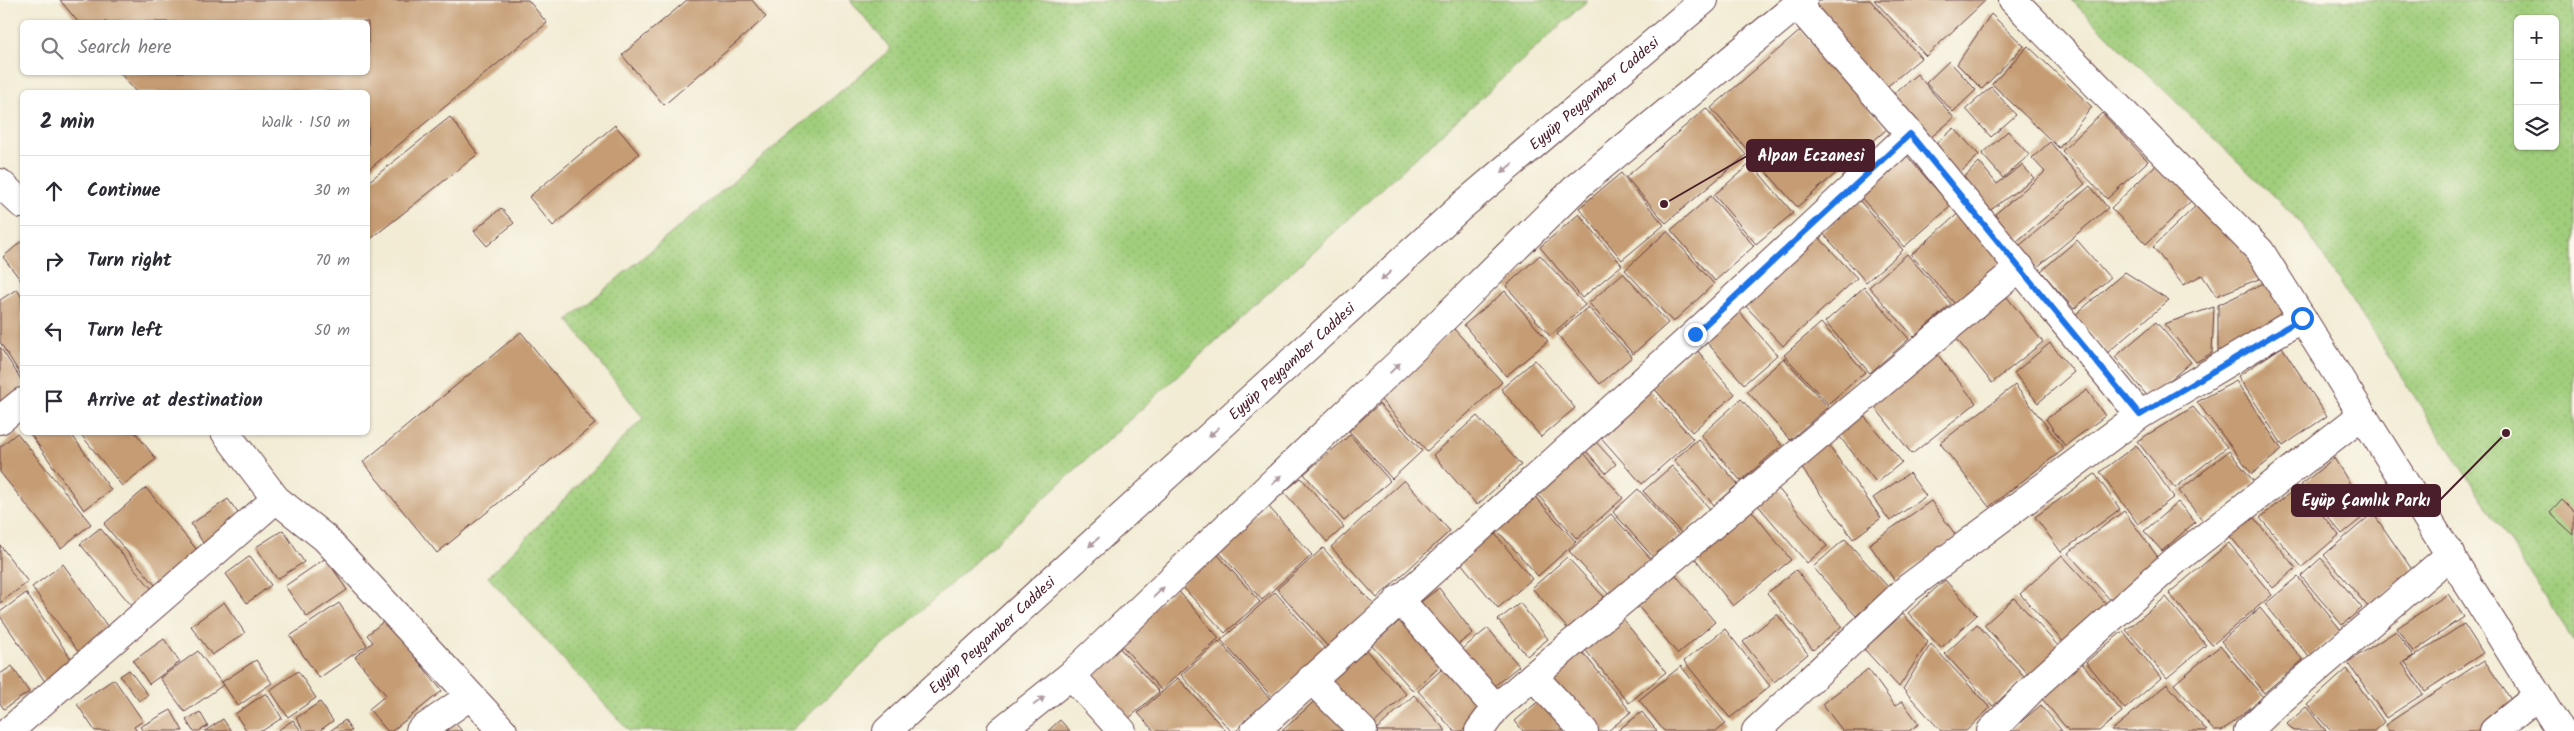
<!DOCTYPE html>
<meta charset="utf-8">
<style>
:root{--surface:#fff;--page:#f7f7f7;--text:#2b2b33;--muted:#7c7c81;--line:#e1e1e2}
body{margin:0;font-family:Kalam,sans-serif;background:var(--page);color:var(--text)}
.controls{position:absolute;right:15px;top:15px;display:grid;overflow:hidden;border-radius:8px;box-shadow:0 1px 4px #0004}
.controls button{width:45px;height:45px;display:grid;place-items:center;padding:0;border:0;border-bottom:1px solid var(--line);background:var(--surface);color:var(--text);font:25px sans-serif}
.stop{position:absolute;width:15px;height:15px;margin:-11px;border:4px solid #1a73e8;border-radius:50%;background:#fff}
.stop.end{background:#1a73e8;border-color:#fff;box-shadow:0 1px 5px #0008}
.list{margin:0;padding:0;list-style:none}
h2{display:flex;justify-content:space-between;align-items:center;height:65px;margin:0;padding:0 20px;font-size:21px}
h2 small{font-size:16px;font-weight:400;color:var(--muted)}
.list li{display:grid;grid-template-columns:32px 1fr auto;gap:15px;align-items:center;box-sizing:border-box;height:70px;padding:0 20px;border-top:1px solid var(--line)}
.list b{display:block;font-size:19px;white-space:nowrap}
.list em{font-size:16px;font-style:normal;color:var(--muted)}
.icon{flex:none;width:28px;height:28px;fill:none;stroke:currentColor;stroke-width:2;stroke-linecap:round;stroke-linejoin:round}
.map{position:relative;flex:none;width:2574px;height:731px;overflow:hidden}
.search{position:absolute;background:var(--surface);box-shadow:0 1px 4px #0004;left:20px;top:20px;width:350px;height:55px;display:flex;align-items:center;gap:12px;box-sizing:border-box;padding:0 18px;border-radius:8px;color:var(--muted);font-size:19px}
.panel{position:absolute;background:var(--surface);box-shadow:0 1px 4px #0004;left:20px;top:90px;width:350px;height:345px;border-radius:8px}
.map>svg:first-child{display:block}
</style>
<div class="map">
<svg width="2574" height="731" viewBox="0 0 2574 731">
<defs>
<pattern id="park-dots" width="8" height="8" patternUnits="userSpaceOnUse" patternTransform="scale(1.25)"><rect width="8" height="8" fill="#a0ce7c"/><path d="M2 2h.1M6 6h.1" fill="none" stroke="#8bb06b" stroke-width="1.8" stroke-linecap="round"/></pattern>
</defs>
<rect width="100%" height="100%" fill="#fbf7ec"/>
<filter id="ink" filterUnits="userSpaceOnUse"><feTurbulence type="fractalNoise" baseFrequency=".02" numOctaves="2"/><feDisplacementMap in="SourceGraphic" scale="10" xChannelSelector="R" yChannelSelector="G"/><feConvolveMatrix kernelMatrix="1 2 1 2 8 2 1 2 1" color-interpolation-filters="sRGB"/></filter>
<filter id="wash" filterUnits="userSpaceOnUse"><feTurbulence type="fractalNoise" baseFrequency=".0096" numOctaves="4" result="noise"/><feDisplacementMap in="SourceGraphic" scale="20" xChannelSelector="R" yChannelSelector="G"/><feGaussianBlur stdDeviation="1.12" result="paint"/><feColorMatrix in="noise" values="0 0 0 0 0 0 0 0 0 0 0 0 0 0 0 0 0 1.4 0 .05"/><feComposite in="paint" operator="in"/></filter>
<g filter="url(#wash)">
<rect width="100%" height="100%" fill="#f2ecd4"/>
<path fill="url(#park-dots)" stroke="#757654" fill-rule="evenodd" d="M850,0H1588L790,731H629L488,577L643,418L568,320L891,49Z
M2071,0H2574V641L2302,224ZM2518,19H2555V146H2518Z"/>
<g id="blocks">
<path fill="#c59c73" d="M60,0H528L547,23L368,170V92H136L119,72H368V22H78Z
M687,0H752L766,17L664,105L622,55Z
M1819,0H1870L1921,58L1883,90L1811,7Z
M1874,0H1986L1926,56Z
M1991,14L2024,46L1982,89L1957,64Z
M1801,30L1887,129L1797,207L1711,108Z
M2028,46L2092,107L2059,148L1992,84Z
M1949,61L1976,90L1953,112L1926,83Z
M1917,74L1954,118L1923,144L1886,100Z
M1991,87L2016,115L1991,137L1966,109Z
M1706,108L1746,155L1666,223L1626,177Z
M2102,113L2148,161L2107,199L2062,151Z
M450,117L478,154L368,241V182Z
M615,125L639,154L553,226L529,197Z
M1954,128L1979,155L1957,176L1931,149Z
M2008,131L2029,155L2003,178L1982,154Z
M2050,142L2085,184L2016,242L1994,215L2045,172L2032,158Z
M1905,154L1951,206L1904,247L1859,195Z
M2160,161L2195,197L2146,244L2111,208Z
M1979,162L1997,184L2022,165L2034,178L1988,212L1959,183Z
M1751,163L1793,213L1756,244L1714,195Z
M1621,173L1664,225L1622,260L1579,208Z
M2090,186L2108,208L2036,268L2018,247Z
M1711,196L1754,246L1715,281L1671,230Z
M1859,200L1903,250L1866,282L1822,232Z
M2202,200L2264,277L2216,296L2202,275L2183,285L2153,247Z
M501,208L514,223L487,246L474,231Z
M1962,210L2007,262L1957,306L1911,255Z
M1579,214L1622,265L1582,298L1540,247Z
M1667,231L1714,284L1673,322L1625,270Z
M1815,233L1857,278L1783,346L1741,301Z
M2077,240L2110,278L2074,309L2041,271Z
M22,241V282L3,257Z
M1907,254L1951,304L1914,337L1869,287Z
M1540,255L1585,305L1550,336L1506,286Z
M2125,272L2169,300L2107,353L2075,315Z
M1623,273L1668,323L1633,354L1589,303Z
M2266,282L2289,318L2218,352V305Z
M1864,287L1909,339L1870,373L1825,322Z
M17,289L22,298V377L0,342V300Z
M1505,291L1548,341L1506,376L1464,325Z
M2002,291L2043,342L1992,383L1951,332Z
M1588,307L1632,357L1600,384L1557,334Z
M2214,307L2212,353L2196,362L2164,324Z
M1736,308L1777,355L1744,384L1703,338Z
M2156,322L2191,362L2149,398L2115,357Z
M1821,323L1865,372L1828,404L1784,355Z
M1454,329L1502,382L1427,451L1379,398Z
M521,332L595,424L437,553L363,462Z
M2050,343L2074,372L2038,403L2014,373Z
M0,347L22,381V392L0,407Z
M2282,347L2327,416L2283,446L2238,376Z
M1695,348L1735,394L1692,432L1652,386Z
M1934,350L1976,403L1912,454L1870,401Z
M1784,358L1828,407L1790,440L1747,391Z
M1535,360L1575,408L1541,437L1501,389Z
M2236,381L2282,450L2252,474L2197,402Z
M2015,385L2064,449L1989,507L1940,443Z
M1647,388L1693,439L1642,484L1597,433Z
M2087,390L2105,416L2065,446L2046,419Z
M1741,399L1782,445L1741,481L1701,435Z
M1379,404L1422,451L1392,479L1349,431Z
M2193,407L2227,447L2175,488L2137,441Z
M1859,410L1902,462L1877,483L1835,431Z
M1477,416L1521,465L1477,505L1433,455Z
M29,432H70L111,490L84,510Z
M79,432H135L156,459L122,486Z
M17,433L91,524L61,548L0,472V447Z
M1350,435L1390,481L1344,521L1304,474Z
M1698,439L1738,484L1714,505L1674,460Z
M1596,442L1616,464L1606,473L1586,451Z
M1826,442L1881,518L1853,539L1798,463Z
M2136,445L2174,497L2138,524L2100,472Z
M2229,451L2254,482L2204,522L2179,491Z
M1583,452L1623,498L1577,539L1536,493Z
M2334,458L2368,513L2342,534L2301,485Z
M1672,466L1710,509L1682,534L1643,491Z
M1909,473L1926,496L1890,521L1873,498Z
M2095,474L2120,509L2061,552L2035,517Z
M1301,478L1344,527L1327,542L1284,492Z
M1404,480L1450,531L1377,598L1331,547Z
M1776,486L1827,546L1807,563L1756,503Z
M2298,486L2339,535L2302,567L2260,518Z
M146,488L202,556L160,591L104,524Z
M1638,489L1679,535L1654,558L1613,512Z
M1535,497L1576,542L1538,576L1497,530Z
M228,499L245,523L207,549L191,524Z
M2562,500L2574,512V535L2550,513Z
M1931,501L1957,537L1895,581L1869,544Z
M2178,502L2195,522L2162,551L2144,531Z
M1268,506L1312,555L1262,600L1218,551Z
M1748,506L1791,560L1733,606L1690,552Z
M2124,511L2160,560L2112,602L2068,553Z
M2373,513L2413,571L2369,608L2324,555Z
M1611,514L1651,559L1610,596L1569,551Z
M2253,517L2296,568L2273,588L2230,536Z
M100,528L157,595L137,612L80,544Z
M1491,529L1532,579L1498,608L1456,557Z
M283,530L304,562L277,579L256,547Z
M1845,539L1889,588L1856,616L1813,567Z
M2229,543L2272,595L2212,645L2169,593Z
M0,545L28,582L0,603Z
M1323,548L1375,606L1329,648L1277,589Z
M1216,553L1260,602L1225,633L1180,584Z
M2062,555L2110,608L2067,646L2020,594Z
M250,556L271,585L247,603L226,574Z
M1567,557L1604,597L1568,629L1532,588Z
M326,558L347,590L307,617L285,586Z
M2321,558L2362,608L2342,625L2301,576Z
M63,564L110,630L79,653L32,587Z
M1670,568L1715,622L1678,654L1632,599Z
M1796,570L1842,626L1813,650L1767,593Z
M2298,577L2341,630L2309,657L2265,604Z
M1945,580L1977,615L1941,648L1908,613Z
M1176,588L1219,638L1161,690L1117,640Z
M1439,588L1473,633L1452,649L1417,605Z
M1275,592L1326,650L1273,698L1221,640Z
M26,593L74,663L46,683L0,616V612Z
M2448,594L2464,617L2413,652L2397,628Z
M2166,597L2206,645L2167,678L2126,630Z
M2014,598L2062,650L2032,678L1984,625Z
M224,602L245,633L212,655L191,626Z
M339,603L367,645L319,678L290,636Z
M1520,603L1548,639L1527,656L1498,620Z
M2260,608L2303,660L2264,693L2221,641Z
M1407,614L1448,659L1413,691L1372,645Z
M1777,614L1808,654L1774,682L1743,642Z
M1903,614L1928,642L1899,687L1864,649Z
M1620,616L1666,672L1629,703L1583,647Z
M385,620L442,691L392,731H387L369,709L386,695L355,657L373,642L367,635Z
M1977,624L2025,677L1993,706L1945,654Z
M2464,624L2483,653L2425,691L2405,662Z
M1488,628L1519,666L1487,692L1456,654Z
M1725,629L1770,686L1730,718L1684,661Z
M2123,631L2161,678L2125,709L2086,662Z
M2396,631L2413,656L2402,663L2423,694L2386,718L2348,662Z
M164,639L180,662L149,684L133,661Z
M1219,641L1271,700L1236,731H1231L1181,675Z
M1115,643L1159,692L1127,720L1083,671Z
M1931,644L1990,708L1966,731H1941L1903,689Z
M2220,646L2263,697L2222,731H2214L2174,684Z
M1365,648L1406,694L1369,728L1327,682Z
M1579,648L1631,712L1608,731H1591L1546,675Z
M198,651L223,685L185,712L160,678Z
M256,660L272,683L238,706L222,682Z
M2079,660L2122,712L2099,731H2069L2038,694Z
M2484,660L2516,707L2480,731H2389L2385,725Z
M1451,661L1491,704L1462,731H1454L1418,691Z
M12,666L29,692L4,709L0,703V674Z
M1681,666L1726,724L1717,731H1664L1639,700Z
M1868,669L1895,706L1902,701L1919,724L1909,731H1843L1822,704Z
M2347,669L2384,722L2374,731H2331L2307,705Z
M129,670L148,695L139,701L120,676Z
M298,671L316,698L288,717L270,690Z
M1178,678L1226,731H1154L1138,713Z
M114,679L143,721L134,727L137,731H95L77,704Z
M2167,684L2207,731H2111Z
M266,693L282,718L262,731H247L235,714Z
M1323,693L1357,731H1282Z
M1548,693L1580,731H1523L1515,721Z
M1414,695L1446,731H1375Z
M320,702L333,721L319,731H304L296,718Z
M2041,705L2062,731H2012L2011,730Z
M2306,707L2326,731H2294L2287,724Z
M171,710L183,731H143L140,727Z
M200,712L208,726L199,731H193L186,720Z
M1642,712L1657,731H1617Z
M223,719L231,731H205Z
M293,720L301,731H277Z
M345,720L352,731H330Z
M1060,720L1070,731H1048Z
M455,723L462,731H445Z"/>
</g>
</g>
<g filter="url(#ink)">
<use href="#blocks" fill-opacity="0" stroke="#633e44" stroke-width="1"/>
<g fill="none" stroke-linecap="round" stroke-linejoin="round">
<defs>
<g id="minor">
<path d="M2013,0L2260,251L2560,731"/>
<path d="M1797,5L1910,134L2140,415"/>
<path d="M0,183L22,204"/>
<path d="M0,420L22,402"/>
<path d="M225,432L276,499L325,538L503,731"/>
<path d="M1399,599L1496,708"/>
<path d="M1071,675L1122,731"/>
<path d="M1533,676L1584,731"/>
<path d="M1311,679L1363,731"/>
<path d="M9,731L276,499"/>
<path d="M420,731L470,696"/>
<path id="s1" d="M887,731L1463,205L1704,0"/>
<path d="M1001,731L1071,675L1404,358L1579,185L1803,0"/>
<path d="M1255,731L1695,334L1910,134"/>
<path d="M1479,731L1496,708L1533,676L2020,267"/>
<path d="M1756,731L1908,588L2140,415L2302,318"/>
<path d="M1991,731L2039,682L2176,560L2362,415"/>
<path d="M2248,731L2277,703L2451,554"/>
<path d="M2494,731L2537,696"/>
</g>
</defs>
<use href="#minor" stroke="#633e44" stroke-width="30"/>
<use href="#minor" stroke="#fff" stroke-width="28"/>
</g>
<defs><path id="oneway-solid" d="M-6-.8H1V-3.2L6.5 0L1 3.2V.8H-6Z" transform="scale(1.25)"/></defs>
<g fill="#ae9aa0">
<use href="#oneway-solid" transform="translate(1507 168) rotate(140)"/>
<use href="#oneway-solid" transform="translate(1386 276) rotate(138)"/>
<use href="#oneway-solid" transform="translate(1395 368) rotate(-44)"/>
<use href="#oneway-solid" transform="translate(1214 432) rotate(138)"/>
<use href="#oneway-solid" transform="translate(1277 480) rotate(-44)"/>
<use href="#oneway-solid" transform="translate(1094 542) rotate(138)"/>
<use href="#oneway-solid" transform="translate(1159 592) rotate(-44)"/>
<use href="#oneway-solid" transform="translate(1039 701) rotate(-37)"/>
</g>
</g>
<g fill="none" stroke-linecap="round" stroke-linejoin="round" filter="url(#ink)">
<path stroke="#1a73e8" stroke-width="6" d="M1695,334L1910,134L2140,415L2302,318"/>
</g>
<g text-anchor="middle" stroke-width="5" stroke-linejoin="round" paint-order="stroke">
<g font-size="15" fill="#4a1f2b" stroke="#fbf7ec">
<text dy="5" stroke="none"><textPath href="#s1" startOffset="952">Eyyüp Peygamber Caddesi</textPath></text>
<text dy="5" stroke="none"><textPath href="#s1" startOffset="548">Eyyüp Peygamber Caddesi</textPath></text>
<text dy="5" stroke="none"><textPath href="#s1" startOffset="142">Eyyüp Peygamber Caddesi</textPath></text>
</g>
</g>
<path fill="none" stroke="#4a1f2b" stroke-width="2" d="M1664 204L1747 156M2506 433L2440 500"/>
<g fill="#4a1f2b" stroke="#fbf7ec" stroke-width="2">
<circle cx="1664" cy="204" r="5"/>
<circle cx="2506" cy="433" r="5"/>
</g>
<g fill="#4a1f2b" stroke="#4a1f2b" stroke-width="2">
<rect x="1747" y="140" width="127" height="31" rx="5"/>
<rect x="2292" y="485" width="148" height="31" rx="5"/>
</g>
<g font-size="16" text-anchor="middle" font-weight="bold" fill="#fff">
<text x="1811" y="161">Alpan Eczanesi</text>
<text x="2366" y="506">Eyüp Çamlık Parkı</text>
</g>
</svg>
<div class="controls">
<button>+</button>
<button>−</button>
<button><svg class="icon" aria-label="layers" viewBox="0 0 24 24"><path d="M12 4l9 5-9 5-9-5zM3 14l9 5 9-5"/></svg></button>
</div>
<div class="stop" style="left:2302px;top:318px"></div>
<div class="stop end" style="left:1695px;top:334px"></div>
<div class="search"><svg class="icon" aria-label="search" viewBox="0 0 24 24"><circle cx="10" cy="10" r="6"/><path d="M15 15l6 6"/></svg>Search here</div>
<section class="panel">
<h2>2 min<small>Walk · 150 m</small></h2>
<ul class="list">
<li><svg class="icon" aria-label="ahead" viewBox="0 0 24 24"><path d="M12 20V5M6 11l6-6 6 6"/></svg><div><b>Continue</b></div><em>30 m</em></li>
<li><svg class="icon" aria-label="right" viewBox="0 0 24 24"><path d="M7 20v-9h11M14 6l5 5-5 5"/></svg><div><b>Turn right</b></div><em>70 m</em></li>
<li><svg class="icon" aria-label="left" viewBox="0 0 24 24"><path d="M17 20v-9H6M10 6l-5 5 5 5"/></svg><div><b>Turn left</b></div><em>50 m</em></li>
<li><svg class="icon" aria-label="arrive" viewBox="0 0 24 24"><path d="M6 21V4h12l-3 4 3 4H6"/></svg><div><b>Arrive at destination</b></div></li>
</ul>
</section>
</div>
